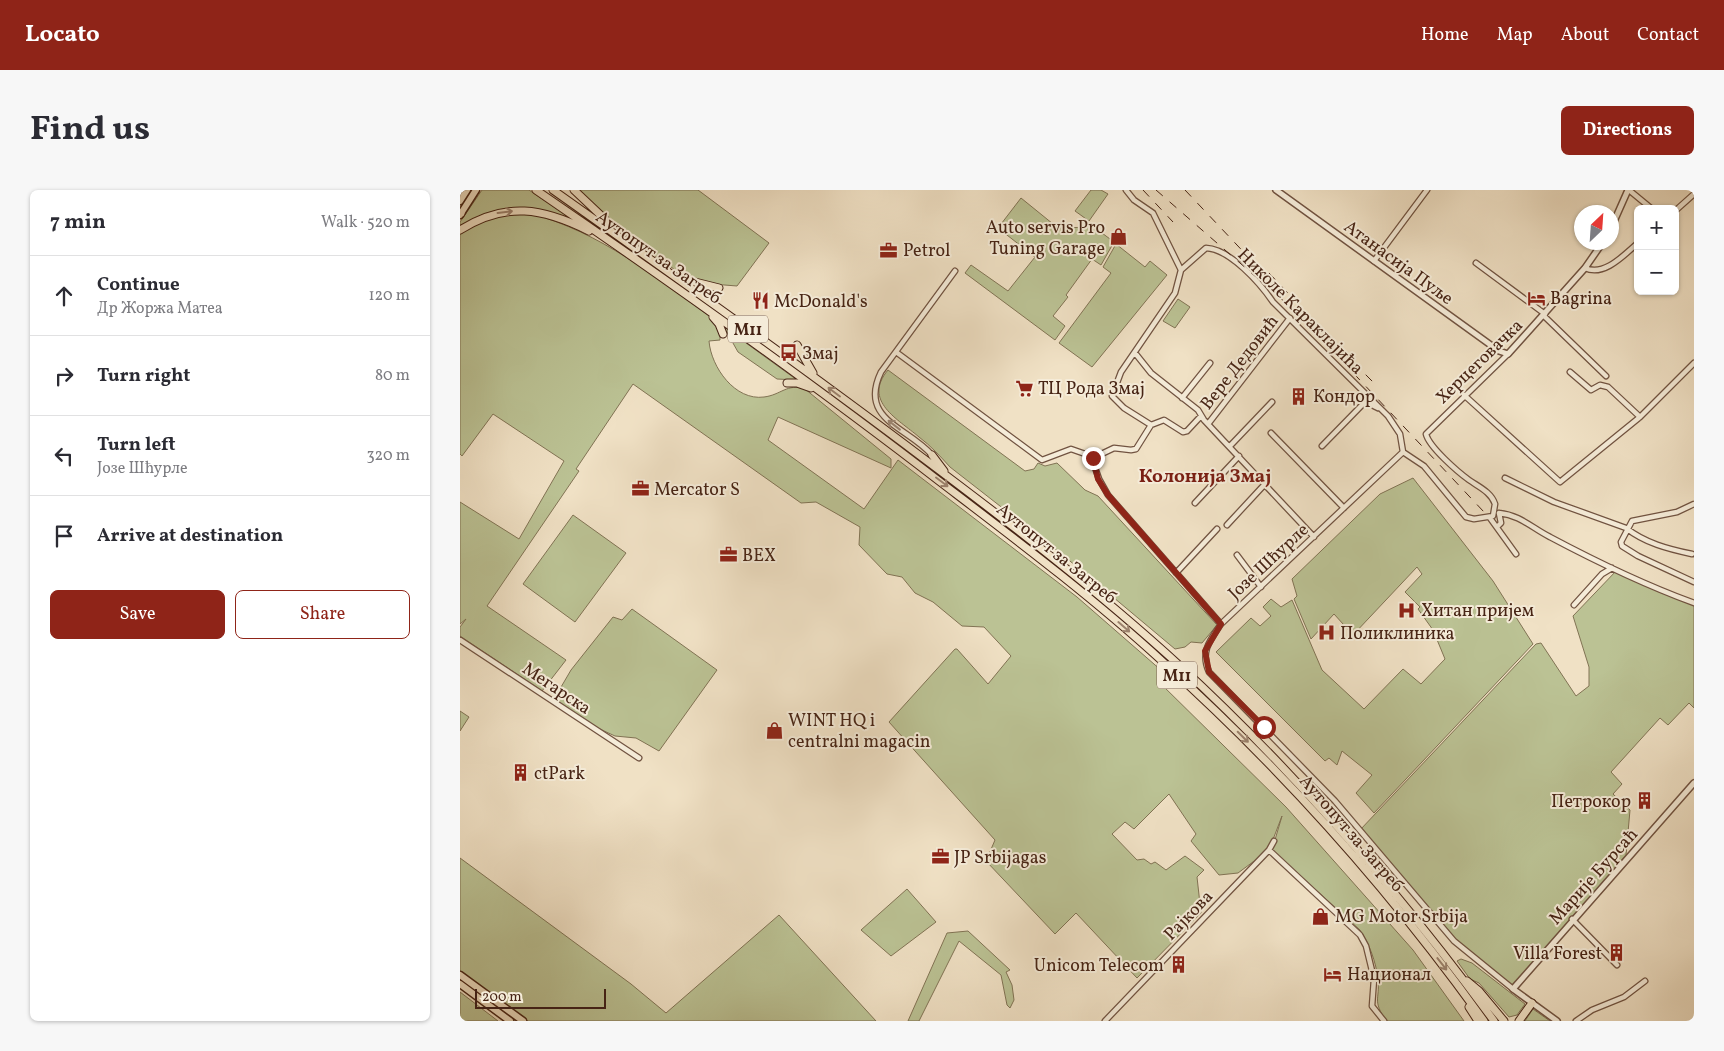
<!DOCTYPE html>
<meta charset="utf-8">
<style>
:root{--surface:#fff;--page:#f7f7f7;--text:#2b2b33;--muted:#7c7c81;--line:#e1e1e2;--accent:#8f2418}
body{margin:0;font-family:Vollkorn,serif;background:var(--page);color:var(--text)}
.controls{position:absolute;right:15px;top:15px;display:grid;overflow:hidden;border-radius:8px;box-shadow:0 1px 4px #0004}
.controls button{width:45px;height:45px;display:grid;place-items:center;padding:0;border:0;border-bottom:1px solid var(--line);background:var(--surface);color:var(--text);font:25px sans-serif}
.compass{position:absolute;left:1114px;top:15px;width:45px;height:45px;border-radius:50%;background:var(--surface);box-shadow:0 1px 4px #0004;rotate:25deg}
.scale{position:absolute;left:15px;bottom:12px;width:131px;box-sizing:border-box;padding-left:5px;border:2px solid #472415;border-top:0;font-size:14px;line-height:18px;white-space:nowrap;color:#472415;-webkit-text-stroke:4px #f5ecd9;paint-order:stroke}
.stop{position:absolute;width:15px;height:15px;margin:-11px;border:4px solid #8f2418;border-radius:50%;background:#fff}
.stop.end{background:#8f2418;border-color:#fff;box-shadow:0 1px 5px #0008}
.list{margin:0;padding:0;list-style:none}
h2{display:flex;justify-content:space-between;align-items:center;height:65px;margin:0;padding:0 20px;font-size:21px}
h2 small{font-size:16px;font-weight:400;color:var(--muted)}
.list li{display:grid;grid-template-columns:32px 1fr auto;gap:15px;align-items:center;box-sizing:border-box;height:80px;padding:0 20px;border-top:1px solid var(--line)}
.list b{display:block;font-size:19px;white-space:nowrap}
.list p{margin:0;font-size:16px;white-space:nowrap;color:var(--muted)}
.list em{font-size:16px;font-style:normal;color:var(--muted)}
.actions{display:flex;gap:10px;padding:15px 20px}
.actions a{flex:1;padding:11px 0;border:1px solid var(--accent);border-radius:8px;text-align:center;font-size:18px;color:var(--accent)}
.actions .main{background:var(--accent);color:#fff}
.icon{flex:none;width:28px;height:28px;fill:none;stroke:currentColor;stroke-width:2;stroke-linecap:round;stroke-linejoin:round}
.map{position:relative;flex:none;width:1234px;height:831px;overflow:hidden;border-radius:8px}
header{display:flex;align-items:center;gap:30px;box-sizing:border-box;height:70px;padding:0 25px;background:var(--accent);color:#fff}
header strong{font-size:24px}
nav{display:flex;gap:28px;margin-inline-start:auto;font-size:18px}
.intro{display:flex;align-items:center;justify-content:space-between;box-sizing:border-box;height:120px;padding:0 30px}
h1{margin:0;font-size:35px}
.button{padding:12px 22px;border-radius:8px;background:var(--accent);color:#fff;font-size:18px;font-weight:700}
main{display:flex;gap:30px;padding:0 30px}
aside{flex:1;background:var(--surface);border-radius:8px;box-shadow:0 1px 4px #0004}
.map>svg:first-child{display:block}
</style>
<header>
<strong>Locato</strong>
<nav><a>Home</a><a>Map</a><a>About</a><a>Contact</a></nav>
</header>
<div class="intro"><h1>Find us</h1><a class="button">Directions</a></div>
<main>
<aside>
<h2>7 min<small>Walk · 520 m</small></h2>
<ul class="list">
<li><svg class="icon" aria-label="ahead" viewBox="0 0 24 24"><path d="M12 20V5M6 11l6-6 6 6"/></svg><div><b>Continue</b><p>Др Жоржа Матеа</p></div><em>120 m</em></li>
<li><svg class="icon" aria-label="right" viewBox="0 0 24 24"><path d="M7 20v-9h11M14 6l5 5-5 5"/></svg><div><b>Turn right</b></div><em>80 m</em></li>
<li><svg class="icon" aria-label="left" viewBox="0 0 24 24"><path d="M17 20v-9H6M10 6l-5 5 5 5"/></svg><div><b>Turn left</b><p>Јозе Шћурле</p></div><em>320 m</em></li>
<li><svg class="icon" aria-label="arrive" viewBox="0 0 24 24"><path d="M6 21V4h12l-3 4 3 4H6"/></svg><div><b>Arrive at destination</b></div></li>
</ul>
<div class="actions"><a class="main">Save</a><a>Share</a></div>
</aside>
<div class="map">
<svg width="1234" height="831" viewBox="0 0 1234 831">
<rect width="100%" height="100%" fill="#f0e1c5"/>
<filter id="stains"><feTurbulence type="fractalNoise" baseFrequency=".004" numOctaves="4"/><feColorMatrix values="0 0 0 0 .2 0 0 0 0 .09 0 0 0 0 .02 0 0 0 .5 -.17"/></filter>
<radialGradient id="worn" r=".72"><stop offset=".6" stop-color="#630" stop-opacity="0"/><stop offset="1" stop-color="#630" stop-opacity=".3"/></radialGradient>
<path fill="#bbc294" stroke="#817354" d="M22,0H69L119,34C73,19 45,7 0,37V32Z
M117,0H238L309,53L277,96L252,94L231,89L221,84L151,35Z
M631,0H641L648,4L629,31L615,21Z
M561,8L598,38L634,37L654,52L641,75L632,69L606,105L608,107L593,126L605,136L595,150L505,83L511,75L548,101L575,67L538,38Z
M69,23C143,43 193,86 255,130L260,143V150L249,151C251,177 275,211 304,207C321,205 327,193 345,199L431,269V278L318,227L308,250L404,319L438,270L617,407L702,481L699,492L826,617L953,760L1004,831H926C912,809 920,811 918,789C916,772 909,753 900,740L812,660L822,626L809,660L778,683L759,685L731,651L736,644L709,604L674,639L665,632L652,644L677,670L684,669L691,674L695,672L706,680L725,666L744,680L737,687L741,723L677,788L616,723L595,744L526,671L535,650L429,532L495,459H497L528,494L551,466L524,437L502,436L473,412L455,403L442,387L427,384L399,355L400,337L356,312L341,313L173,194L116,279L119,281L27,416L106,470L82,501L0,446V437L6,429L0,434V312L59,349L104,271L33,224L2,266L0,264V45C22,26 41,24 69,23Z
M656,54L685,77L690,71L707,85L632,177L599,153L651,83L643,77Z
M718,109L730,117L715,138L703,131Z
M264,137L337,190L317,189L278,162Z
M428,180L565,281L574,279L578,273L585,276L597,273L625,300L638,306L757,435L742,453L731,452L725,457L715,459L604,366L490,277C480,266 471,256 459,247C438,229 402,211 428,180Z
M953,288L1033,391L1073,454L914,623L896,603L912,585L882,561L877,575L869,568L865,571L756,462L791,428L800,436L811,426L803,417L811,409L821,417L832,410L862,480L904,519L943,479L961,494L985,469L973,440L958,419L960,417L945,402L962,384L957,377L893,445L874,424L851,449L834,409L837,406L832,389L920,304Z
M113,325L166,363L115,432L63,394Z
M1157,380L1234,412V518L1229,513L1208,535L1200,528L1151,582L1162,594L1153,604L1170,620L1166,665L1053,799L1002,758L900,640L1076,454L1081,453L1116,506L1129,496V477L1113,426Z
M172,419L257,480L199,561L176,548L155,546L131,535L94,509L111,480L153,427L162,430Z
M0,521L9,527L0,541Z
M0,668L171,794L206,823L319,725L416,831H68L0,781Z
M447,699L476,732L431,766L401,740Z
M508,741L550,780L546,782L552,795L554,810L550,818L547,815L541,785L499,751L459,831H448L487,743Z
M1001,769L1012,773L1065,814L1057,825L1049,827L1019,793L1010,789L997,771Z
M0,802L38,831H0Z
M1073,819L1090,831H1065Z"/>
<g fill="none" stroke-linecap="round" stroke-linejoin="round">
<defs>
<path id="minor" d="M666,0L674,10L693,23L721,80
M1169,0L1192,19
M1215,21L1234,4
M914,71L967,0
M1016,73L1085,124
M1125,78C1144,87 1164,65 1178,53
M721,80L746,58C770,59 800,93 813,112L928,226L940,244L943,262
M721,80L715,103L661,182L652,206L664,218L691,235L704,230L723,242L727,241L741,226
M1084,126L1146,186
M436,162L582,270L611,259L631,266L639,289L648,305L761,434
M675,163L691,183L738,220L744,230L854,347
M1110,182L1131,200L1140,195L1148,197L1180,227
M1004,205L1100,292L1180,227L1234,173
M722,208L750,173
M748,234L830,128
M811,243L884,318
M770,256L812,212
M862,256L903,214L908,213L918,218
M943,262L761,434C750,450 740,462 749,482L875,611L994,751L1053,799
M943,262L964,276L1006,327L1014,329L1033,326L1035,314C1031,302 1019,297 1009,290C998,282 969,257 966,244L1048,164
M472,265C448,237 398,230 421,182L495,81
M633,268L654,258L671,260L676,259L691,235
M1045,288L1094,312L1166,338C1185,353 1208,359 1232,364
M735,313L779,266
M1234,314L1217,322L1172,331L1161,352L1162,356L1178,366L1234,392
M1039,323C1060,325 1072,338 1090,347C1137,372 1185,395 1234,413
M1030,328L1056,364
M767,335L805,294
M1037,337L1041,333L1039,323
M777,365L801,397
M716,383L757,339
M1114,415L1142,384L1152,378
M0,450L179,568
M809,660L900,745L906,756L914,789L912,816L924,831
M1112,729L1157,775
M645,831L809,660L814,651
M1116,831L1132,820L1164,807L1185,791"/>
<path id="tertiary" d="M816,0L1039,161L1048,164L1125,78L1143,52
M1152,36L1168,0
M1097,831L1053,799L1234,593"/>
<path id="primary" d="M0,11L7,0
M0,25L16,0
M0,785L63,831
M0,794L50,831"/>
<path id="trunk" d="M76,0C213,94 348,190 479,291C555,349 631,406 702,471C822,579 930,700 1024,831
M93,0C217,88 341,176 463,268C551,334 638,401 719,475C836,583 940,703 1034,831
M114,0L151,35
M0,23H1
M0,40C46,11 83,18 129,41
M223,89L259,98
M253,127L259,134L263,144
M337,155L353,183
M327,193H337L351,198
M472,265L484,281
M1007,791L1019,801L1044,831
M1009,817L1018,831
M1059,831L1072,813"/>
</defs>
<use href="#minor" stroke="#715341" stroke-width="7"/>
<use href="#tertiary" stroke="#715341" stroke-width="8"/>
<use href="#primary" stroke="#472415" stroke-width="9"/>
<use href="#trunk" stroke="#472415" stroke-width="9"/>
<use href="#minor" stroke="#f5ecd9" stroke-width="4.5"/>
<use href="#tertiary" stroke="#f5ecd9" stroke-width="5"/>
<use href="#primary" stroke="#f0e1c5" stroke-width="6"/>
<use href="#trunk" stroke="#f0e1c5" stroke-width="7"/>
<path stroke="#472415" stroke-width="1" stroke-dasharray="9 9" stroke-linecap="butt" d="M683,0L713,32
M696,0L834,120L1024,322
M725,0L811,91
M809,83L840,116
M893,172L918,197"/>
</g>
<defs><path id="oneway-shaft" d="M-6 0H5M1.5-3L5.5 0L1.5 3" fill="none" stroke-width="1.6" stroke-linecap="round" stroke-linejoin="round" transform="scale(1.25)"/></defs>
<g stroke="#9c826d">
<use href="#oneway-shaft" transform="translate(45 22) rotate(-7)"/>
<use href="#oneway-shaft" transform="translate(374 202) rotate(-143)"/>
<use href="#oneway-shaft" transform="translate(482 292) rotate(37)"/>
<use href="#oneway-shaft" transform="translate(664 437) rotate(41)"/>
<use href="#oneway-shaft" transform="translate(783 547) rotate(45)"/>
<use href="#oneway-shaft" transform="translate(982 774) rotate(52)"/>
</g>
<use stroke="#9e8877" href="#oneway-shaft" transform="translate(434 235) rotate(-142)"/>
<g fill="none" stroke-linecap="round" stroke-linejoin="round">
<path stroke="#8f2418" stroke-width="6" d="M633,268L638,289L648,305L761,434L745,461L749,482L804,537"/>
</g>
<defs>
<symbol id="shop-bare" viewBox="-9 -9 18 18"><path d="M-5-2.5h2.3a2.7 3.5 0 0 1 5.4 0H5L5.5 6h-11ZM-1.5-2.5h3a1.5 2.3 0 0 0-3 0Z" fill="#8f2418" stroke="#f5ecd9" stroke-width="2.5" paint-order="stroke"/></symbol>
<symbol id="office-bare" viewBox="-9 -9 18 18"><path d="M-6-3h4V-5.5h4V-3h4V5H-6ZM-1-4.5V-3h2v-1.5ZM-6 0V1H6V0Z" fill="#8f2418" stroke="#f5ecd9" stroke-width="2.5" paint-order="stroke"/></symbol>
<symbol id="hotel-bare" viewBox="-9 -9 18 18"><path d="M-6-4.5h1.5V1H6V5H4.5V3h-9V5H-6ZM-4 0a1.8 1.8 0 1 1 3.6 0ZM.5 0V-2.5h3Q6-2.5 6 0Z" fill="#8f2418" stroke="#f5ecd9" stroke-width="2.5" paint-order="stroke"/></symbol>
<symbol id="restaurant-bare" viewBox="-9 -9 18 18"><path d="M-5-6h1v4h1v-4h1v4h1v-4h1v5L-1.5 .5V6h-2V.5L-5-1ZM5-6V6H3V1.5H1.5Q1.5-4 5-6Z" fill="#8f2418" stroke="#f5ecd9" stroke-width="2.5" paint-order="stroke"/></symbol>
<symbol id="bus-bare" viewBox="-9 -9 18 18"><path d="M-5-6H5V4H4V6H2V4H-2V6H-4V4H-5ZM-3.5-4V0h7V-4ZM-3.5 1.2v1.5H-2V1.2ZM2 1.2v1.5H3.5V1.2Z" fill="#8f2418" stroke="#f5ecd9" stroke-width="2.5" paint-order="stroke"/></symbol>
<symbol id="supermarket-bare" viewBox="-9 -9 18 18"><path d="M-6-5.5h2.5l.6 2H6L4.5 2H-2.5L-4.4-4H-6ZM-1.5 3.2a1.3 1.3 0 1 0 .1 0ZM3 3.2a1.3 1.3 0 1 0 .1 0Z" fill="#8f2418" stroke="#f5ecd9" stroke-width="2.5" paint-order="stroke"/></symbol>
<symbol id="building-bare" viewBox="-9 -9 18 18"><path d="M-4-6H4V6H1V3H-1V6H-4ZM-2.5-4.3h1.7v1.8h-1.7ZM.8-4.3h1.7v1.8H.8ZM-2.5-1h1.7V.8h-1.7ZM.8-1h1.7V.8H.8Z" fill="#8f2418" stroke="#f5ecd9" stroke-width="2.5" paint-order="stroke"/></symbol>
<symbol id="hospital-bare" viewBox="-9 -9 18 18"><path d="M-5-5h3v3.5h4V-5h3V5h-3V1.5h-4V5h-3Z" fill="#8f2418" stroke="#f5ecd9" stroke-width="2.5" paint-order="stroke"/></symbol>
</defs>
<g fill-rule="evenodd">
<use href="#shop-bare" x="646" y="34" width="25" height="25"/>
<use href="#office-bare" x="416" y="48" width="25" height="25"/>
<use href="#hotel-bare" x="1064" y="96" width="25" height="25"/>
<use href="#restaurant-bare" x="288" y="98" width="25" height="25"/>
<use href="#bus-bare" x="316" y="150" width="25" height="25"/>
<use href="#supermarket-bare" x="552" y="186" width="25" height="25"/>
<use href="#building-bare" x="826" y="194" width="25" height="25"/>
<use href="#office-bare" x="168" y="286" width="25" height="25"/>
<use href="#office-bare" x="256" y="352" width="25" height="25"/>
<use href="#hospital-bare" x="934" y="408" width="25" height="25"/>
<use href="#hospital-bare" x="854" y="430" width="25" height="25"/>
<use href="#shop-bare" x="302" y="528" width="25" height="25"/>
<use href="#building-bare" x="48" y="570" width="25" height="25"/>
<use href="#building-bare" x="1172" y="598" width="25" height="25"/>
<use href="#office-bare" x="468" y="654" width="25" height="25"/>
<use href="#shop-bare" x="848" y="714" width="25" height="25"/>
<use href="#building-bare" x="1144" y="750" width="25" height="25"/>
<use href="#building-bare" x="706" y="762" width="25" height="25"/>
<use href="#hotel-bare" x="860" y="772" width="25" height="25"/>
</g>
<g text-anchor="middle" stroke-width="4" stroke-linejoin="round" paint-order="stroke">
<g fill="#f5ecd9" stroke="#7b6050" stroke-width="1">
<rect x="268" y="125.5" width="40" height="27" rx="4"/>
<rect x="697" y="471.5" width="40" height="27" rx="4"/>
</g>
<g font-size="16" font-weight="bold" fill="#472415">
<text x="288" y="145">M11</text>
<text x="717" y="491">M11</text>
</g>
<g font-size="18" fill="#472415" stroke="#f5ecd9" text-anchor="start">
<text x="645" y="43" text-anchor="end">Auto servis Pro<tspan x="645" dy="21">Tuning Garage</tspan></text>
<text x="443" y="66">Petrol</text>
<text x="1090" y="114">Bagrina</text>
<text x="314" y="117">McDonald's</text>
<text x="342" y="169">Змај</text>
<text x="578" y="204">ТЦ Рода Змај</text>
<text x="853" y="212">Кондор</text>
<text x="194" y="305">Mercator S</text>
<text x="282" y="371">BEX</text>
<text x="961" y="426">Хитан пријем</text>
<text x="880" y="449">Поликлиника</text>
<text x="328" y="536">WINT HQ i<tspan x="328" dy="21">centralni magacin</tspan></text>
<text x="74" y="589">ctPark</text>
<text x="1171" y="617" text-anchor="end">Петрокор</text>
<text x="494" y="673">JP Srbijagas</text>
<text x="875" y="732">MG Motor Srbija</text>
<text x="1142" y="769" text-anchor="end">Villa Forest</text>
<text x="704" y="781" text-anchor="end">Unicom Telecom</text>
<text x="887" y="790">Национал</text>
</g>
<g font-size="18" fill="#472415" stroke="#f5ecd9">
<text transform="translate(199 67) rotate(35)" y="6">Аутопут за Загреб</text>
<text transform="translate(939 72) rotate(36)" y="6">Атанасија Пуље</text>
<text transform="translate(841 121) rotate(45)" y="6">Николе Караклајића</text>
<text transform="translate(1019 171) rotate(-44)" y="6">Херцеговачка</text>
<text transform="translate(779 172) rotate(-52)" y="6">Вере Дедовић</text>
<text transform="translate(597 363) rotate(39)" y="6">Аутопут за Загреб</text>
<text transform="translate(808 371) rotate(-43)" y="6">Јозе Шћурле</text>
<text transform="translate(97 498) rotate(34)" y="6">Мегарска</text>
<text transform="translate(892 643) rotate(49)" y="6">Аутопут за Загреб</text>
<text transform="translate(1133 686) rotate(-48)" y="6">Марије Бурсаћ</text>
<text transform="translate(728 725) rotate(-46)" y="6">Рајкова</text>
</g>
<g font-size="19" font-weight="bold" fill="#7a1f14" stroke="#f5ecd9">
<text x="745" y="292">Колонија Змај</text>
</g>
</g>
<rect width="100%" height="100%" filter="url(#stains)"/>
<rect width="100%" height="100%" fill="url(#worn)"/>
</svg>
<div class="controls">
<button>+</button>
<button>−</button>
</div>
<svg class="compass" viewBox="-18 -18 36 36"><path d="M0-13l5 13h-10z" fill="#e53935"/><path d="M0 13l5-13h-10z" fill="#7c7c81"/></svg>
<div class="scale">200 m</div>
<div class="stop" style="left:804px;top:537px"></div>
<div class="stop end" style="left:633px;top:268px"></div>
</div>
</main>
